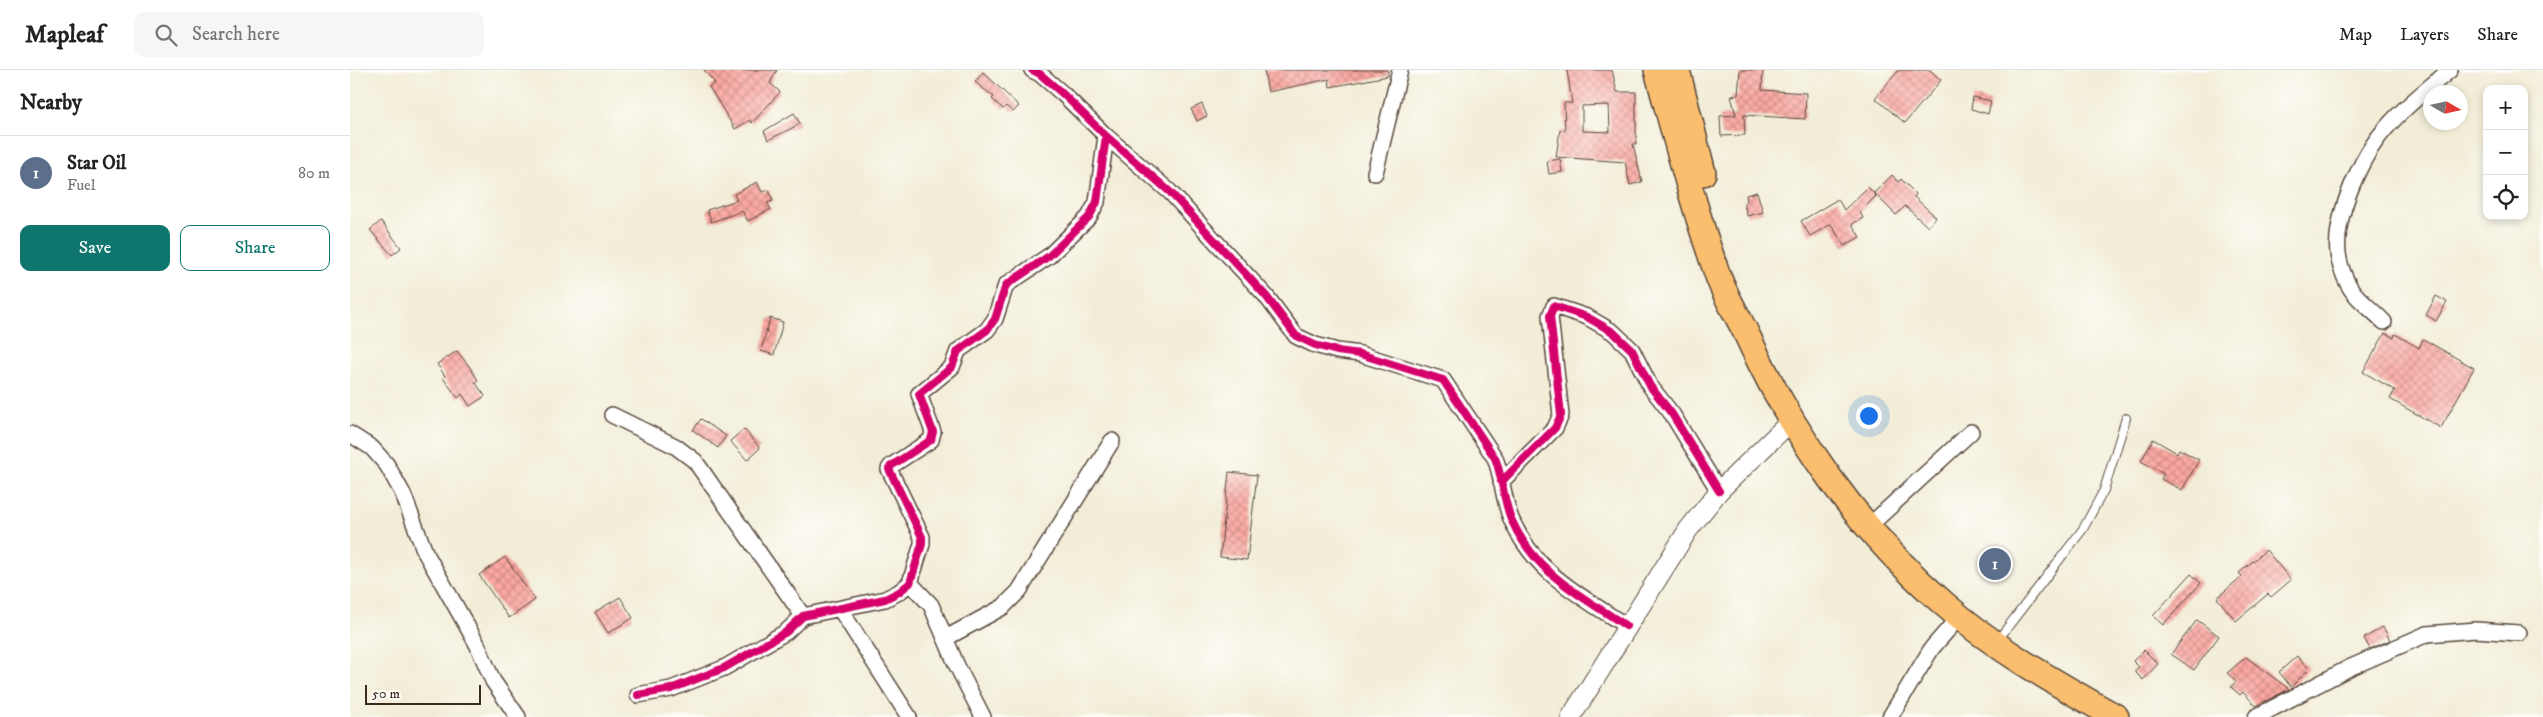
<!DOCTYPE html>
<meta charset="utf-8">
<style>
:root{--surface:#fff;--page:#f6f6f6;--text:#222;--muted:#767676;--line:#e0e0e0;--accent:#0f766e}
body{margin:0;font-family:"IM FELL DW Pica",serif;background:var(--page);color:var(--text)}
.controls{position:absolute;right:15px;top:15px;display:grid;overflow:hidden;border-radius:10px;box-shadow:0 2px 8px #0003}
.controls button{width:45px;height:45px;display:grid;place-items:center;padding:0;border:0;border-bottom:1px solid var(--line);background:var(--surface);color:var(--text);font:25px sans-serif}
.compass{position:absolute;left:2073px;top:15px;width:45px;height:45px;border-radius:50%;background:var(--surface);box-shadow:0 2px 8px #0003;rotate:99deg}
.scale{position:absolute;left:15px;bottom:12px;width:116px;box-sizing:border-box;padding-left:5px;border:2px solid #3b2a1e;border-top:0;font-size:14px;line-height:18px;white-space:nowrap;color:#3b2a1e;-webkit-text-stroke:4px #fdfcf7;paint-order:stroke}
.you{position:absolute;left:1518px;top:345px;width:18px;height:18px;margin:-12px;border:4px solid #fff;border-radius:50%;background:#1a73e8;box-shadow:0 0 0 8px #1a73e833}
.badge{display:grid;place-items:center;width:32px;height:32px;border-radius:50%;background:var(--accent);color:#fff;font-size:16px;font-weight:700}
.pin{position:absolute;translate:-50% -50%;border:2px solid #fff;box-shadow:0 1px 5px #0006}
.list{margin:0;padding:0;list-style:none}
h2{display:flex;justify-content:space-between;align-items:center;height:65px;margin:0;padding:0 20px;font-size:21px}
h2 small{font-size:16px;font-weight:400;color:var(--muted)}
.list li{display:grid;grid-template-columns:32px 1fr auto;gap:15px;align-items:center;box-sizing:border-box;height:75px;padding:0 20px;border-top:1px solid var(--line)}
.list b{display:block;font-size:19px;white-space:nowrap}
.list p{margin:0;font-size:16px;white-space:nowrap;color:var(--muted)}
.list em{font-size:16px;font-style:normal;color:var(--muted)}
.actions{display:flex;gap:10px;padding:15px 20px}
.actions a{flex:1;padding:11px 0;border:1px solid var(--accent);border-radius:10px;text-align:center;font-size:18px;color:var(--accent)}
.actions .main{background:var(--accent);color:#fff}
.icon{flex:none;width:28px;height:28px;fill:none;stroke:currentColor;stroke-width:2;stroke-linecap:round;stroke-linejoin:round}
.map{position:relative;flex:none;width:2193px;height:647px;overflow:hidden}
header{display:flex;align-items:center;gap:30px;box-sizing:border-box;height:70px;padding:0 25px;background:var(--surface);border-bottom:1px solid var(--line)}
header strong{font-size:24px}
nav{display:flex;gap:28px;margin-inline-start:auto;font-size:18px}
.search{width:350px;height:45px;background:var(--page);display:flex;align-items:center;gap:12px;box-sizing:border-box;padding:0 18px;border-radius:10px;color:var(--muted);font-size:19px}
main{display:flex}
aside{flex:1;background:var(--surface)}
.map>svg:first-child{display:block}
</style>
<header>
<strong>Mapleaf</strong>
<div class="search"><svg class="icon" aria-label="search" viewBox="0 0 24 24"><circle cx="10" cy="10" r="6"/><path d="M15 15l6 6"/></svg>Search here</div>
<nav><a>Map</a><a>Layers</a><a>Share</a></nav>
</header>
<main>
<aside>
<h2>Nearby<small></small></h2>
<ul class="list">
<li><span class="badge" style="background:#5c6f8a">1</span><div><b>Star Oil</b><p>Fuel</p></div><em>80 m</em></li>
</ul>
<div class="actions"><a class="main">Save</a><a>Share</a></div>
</aside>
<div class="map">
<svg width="2193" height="647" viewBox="0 0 2193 647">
<defs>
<pattern id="building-cross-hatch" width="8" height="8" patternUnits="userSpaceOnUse" patternTransform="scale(1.25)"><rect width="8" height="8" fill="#fca8a2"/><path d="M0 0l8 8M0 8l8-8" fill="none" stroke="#cd8983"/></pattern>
</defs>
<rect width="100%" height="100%" fill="#fdfcf7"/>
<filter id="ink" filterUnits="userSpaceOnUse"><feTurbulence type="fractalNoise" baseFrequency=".02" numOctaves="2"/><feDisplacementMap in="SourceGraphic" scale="10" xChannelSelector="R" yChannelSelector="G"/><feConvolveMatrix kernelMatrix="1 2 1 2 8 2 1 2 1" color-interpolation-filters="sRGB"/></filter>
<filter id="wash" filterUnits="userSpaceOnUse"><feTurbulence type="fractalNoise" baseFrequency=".0096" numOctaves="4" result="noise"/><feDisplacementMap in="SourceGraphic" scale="20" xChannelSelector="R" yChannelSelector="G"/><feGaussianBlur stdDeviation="1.12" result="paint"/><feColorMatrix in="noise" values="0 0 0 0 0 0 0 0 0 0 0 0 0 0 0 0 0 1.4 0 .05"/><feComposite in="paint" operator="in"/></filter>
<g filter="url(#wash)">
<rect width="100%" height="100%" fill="#f2edd7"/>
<g id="blocks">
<path fill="url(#building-cross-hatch)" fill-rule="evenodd" d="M354,0H427L420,13L430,22L402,53L400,50L385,59L359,17L365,13Z
M914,0H1038V6L980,17L979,9L918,22Z
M1217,0H1262L1267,22H1286V74H1283L1292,112L1280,115L1275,92L1206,87L1210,60L1215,61L1214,33H1222ZM1259,35L1260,62L1232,61V36Z
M1390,0H1413L1412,20L1456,23L1455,49L1394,45L1395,65L1371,66L1370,46L1386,45L1381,26L1388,25Z
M1549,0H1580L1591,10L1555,53L1525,28Z
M633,2L669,36L663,42L656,36L653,39L642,29L644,27L625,12Z
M1623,27L1641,31L1638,44L1621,39Z
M852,34L857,46L847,51L841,39Z
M444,43L450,54L418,70L414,61Z
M1210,89L1212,102L1199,104L1197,91Z
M1542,105L1548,112L1551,109L1566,124L1564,127L1586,147L1578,157L1555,136L1546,145L1524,123Z
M407,112L412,122L419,120L423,131L417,133L421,139L398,151L392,141L361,152L357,140L387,130L384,124Z
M1518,117L1526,126L1510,142L1513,148L1502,154L1510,167L1494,176L1481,154L1460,166L1451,151L1488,129L1494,140Z
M1407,122L1413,142L1397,146L1394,133L1397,131L1396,125Z
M31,151L51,178L42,185L20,160Z
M2086,226L2097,232L2086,251L2076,245Z
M420,248L433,252L424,285L411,281Z
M2035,263L2044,268L2045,264L2069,278L2073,269L2124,298L2091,358L2040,329L2045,320L2013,302Z
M107,281L119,296L128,310L125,312L135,326L120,336L112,324L108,328L93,308L95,306L87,294Z
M351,349L376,366L368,378L343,360Z
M394,359L410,378L397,390L380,371Z
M1803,369L1827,383L1829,379L1849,390L1832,420L1811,409L1814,404L1791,391Z
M879,402L907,405L897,490L870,487Z
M1916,480L1941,510L1921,527L1918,524L1886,551L1867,528L1892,506L1889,503Z
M155,487L185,530L159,548L129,505Z
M1841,504L1851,513L1813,555L1803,546Z
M270,527L283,548L258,563L245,542Z
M1847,550L1869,566L1844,600L1821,584Z
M2033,557L2040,570L2020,579L2014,568Z
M1794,580L1808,594L1793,610L1784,601L1789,597L1783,591Z
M1947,586L1959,599L1941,617L1929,602Z
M1896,587L1939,619L1906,636L1893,622L1890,625L1881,617L1886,611L1877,603Z"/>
</g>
</g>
<g filter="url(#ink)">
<use href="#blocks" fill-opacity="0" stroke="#56473a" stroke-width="1"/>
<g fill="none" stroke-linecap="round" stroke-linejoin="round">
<defs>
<path id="service" d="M1647,571L1733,459L1754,420L1776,348"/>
<path id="minor" d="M682,0L690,4L713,24L756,66L820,122L916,226L946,266L965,275L987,281L1010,284L1093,310L1145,388C1153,408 1153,431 1162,451C1186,504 1230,525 1276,556
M1025,103L1050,0
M2034,252C2024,241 2009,231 2001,219C1995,210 1989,194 1988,183C1984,146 2012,84 2037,57C2055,36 2079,18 2100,0
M262,345L325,376L345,391L453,546
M0,364L22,378L37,395L53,424L75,482L127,574L143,611L168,647
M1151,412L1205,358L1211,345L1200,246L1204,236L1237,247L1263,262L1282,280L1300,316L1322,344L1369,421
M1518,457L1621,362
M560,513L581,535L607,596L633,647
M490,539L559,647
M596,568L653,537L669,521L762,371
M288,625L321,619L374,598L436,562L453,546L535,529L549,522L560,513L572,474V467L539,399L541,396L581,370L583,362L569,324L602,297L608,281L637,260L645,249L656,215L699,186L739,147L747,132L756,66
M1540,647L1582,578L1610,546
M1906,647L1999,598L2077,564L2126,560L2169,563"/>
<path id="tertiary" d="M1221,647L1338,460L1369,421L1442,350"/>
<path id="trunk" d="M1307,0C1326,69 1344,139 1368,206C1375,226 1388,246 1397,265C1443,366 1509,460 1593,533C1645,579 1706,613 1766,647
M1327,0L1353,103"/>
</defs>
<use href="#service" stroke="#56473a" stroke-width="10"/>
<use href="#minor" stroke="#56473a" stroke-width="18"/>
<use href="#tertiary" stroke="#56473a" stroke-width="21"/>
<use href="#trunk" stroke="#56473a" stroke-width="28"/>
<use href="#service" stroke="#fff" stroke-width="8"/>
<use href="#minor" stroke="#fff" stroke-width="15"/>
<use href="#tertiary" stroke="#fff" stroke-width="19"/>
<use href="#trunk" stroke="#fabe6e" stroke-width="25"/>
<defs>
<path id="cycleway" d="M682,0L690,4L713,24L756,66L820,122L916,226L946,266L965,275L987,281L1010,284L1093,310L1145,388C1153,408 1153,431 1162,451C1186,504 1230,525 1276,556
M1151,412L1205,358L1211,345L1200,246L1204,236L1237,247L1263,262L1282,280L1300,316L1322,344L1369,421
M288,625L321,619L374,598L436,562L453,546L535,529L549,522L560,513L572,474V467L539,399L541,396L581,370L583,362L569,324L602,297L608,281L637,260L645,249L656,215L699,186L739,147L747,132L756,66"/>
</defs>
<use href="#cycleway" stroke="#fdfcf7" stroke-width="11"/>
<use href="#cycleway" stroke="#d6006c" stroke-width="8"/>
</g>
</g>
</svg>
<div class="controls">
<button>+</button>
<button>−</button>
<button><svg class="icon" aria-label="locate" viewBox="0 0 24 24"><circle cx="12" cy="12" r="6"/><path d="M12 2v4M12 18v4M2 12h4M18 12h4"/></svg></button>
</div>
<svg class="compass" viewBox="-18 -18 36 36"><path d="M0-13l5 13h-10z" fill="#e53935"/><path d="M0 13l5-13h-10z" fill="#767676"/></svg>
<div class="scale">50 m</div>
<div class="you"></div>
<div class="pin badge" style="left:1645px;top:494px;background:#5c6f8a">1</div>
</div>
</main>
